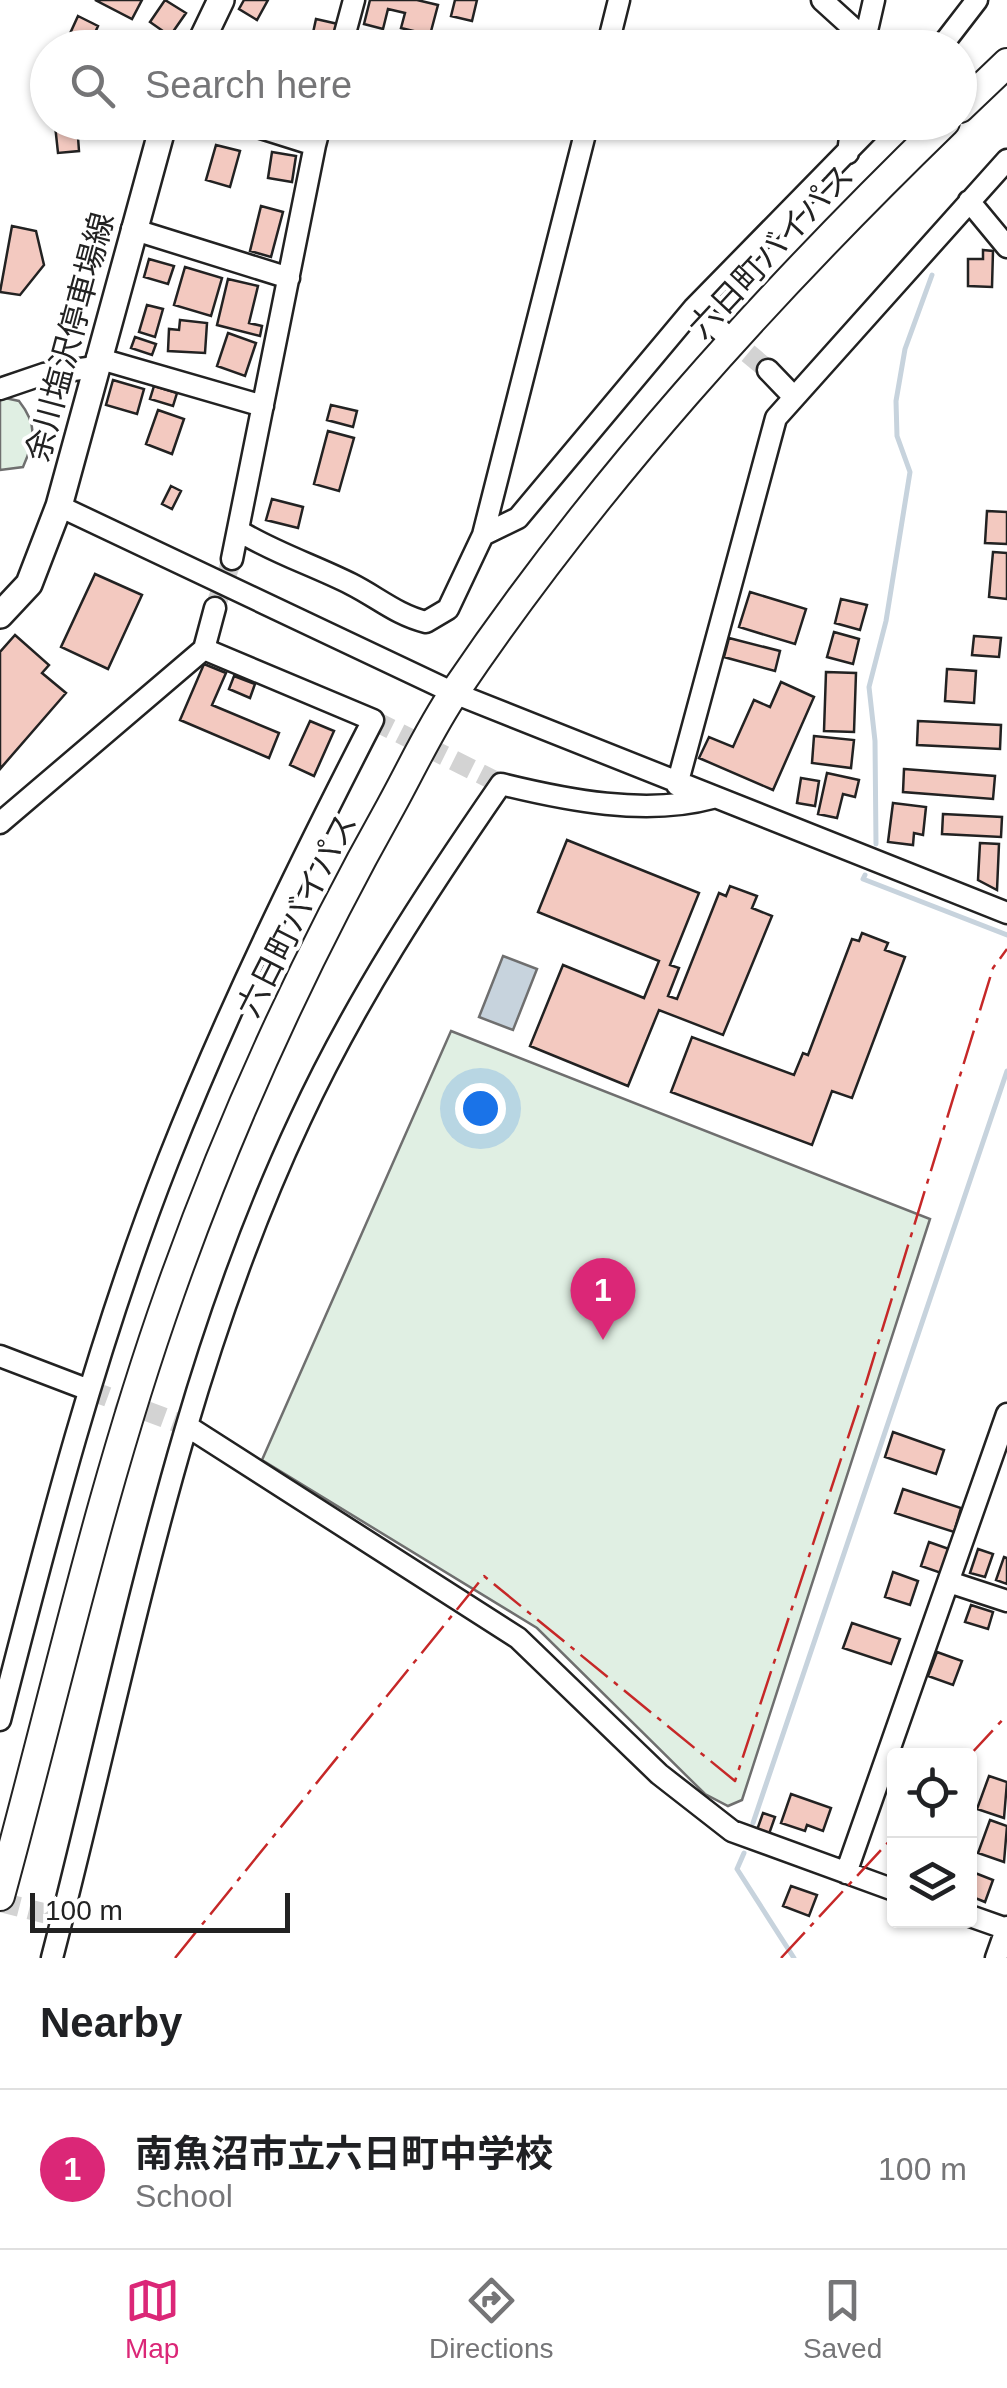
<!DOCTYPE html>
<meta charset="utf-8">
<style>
:root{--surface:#fff;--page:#f2f2f2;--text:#202124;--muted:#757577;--line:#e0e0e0;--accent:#db2777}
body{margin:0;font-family:Arial,"Noto Sans JP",sans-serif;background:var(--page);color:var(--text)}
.controls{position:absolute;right:30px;bottom:30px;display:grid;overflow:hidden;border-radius:10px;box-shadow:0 2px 8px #0004}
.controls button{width:90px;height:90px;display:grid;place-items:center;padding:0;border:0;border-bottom:2px solid var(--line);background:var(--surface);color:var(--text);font:50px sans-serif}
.scale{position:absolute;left:30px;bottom:25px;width:260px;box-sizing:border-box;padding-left:10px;border:5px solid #222;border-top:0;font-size:28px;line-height:35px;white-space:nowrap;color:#222;-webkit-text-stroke:8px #fff;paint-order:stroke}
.you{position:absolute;left:480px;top:1108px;width:35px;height:35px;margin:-25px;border:8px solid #fff;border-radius:50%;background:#1a73e8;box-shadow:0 0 0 15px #1a73e833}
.badge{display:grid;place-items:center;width:65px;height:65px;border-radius:50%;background:var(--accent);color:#fff;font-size:32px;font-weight:700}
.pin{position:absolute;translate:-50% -82px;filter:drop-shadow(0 2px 5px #0008)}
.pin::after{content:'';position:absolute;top:52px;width:35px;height:30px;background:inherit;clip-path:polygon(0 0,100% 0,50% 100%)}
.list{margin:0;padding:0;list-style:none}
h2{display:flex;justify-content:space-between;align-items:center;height:130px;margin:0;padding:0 40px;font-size:42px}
h2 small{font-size:32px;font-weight:400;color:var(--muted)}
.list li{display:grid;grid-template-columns:65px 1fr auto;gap:30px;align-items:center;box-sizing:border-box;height:160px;padding:0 40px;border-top:2px solid var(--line)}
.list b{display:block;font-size:38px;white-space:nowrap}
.list p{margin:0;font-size:32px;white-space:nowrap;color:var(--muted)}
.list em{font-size:32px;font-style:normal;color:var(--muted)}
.icon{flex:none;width:55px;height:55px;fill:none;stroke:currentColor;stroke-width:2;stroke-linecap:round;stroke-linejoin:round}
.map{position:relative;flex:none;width:1007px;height:1958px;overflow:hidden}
.search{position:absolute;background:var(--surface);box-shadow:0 2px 8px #0004;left:30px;right:30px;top:30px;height:110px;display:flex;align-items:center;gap:25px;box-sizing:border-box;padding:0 35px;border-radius:55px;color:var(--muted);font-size:38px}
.sheet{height:290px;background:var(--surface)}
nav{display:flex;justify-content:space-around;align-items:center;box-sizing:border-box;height:140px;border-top:2px solid var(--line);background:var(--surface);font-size:28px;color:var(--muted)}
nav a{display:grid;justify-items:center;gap:5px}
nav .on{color:var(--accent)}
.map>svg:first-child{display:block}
</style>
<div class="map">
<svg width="1007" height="1958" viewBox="0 0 1007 1958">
<rect width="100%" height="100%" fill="#fff"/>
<path fill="#e0efe3" stroke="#6f6f6f" stroke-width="2.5" d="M0,397L19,401C38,425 35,440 23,467L0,470Z
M451,1031L930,1219L742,1800L728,1806L705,1794L537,1628L262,1460Z"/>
<path fill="#c7d3dd" stroke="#6f6f6f" stroke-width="2.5" d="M503,956L537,969L513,1030L479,1017Z"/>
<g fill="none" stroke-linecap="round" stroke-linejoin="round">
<path stroke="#c7d3dd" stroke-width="5" d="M876,844L875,741L869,687L886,621L910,472L897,436L896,401L905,349L932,275
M865,875L863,879L1007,935
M753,1823L1007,1071
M744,1853L737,1869L794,1958"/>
</g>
<path fill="#f3c9c0" stroke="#222" stroke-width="2.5" d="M95,0H142L132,19Z
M165,0L186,13L170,36L150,22Z
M244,0H268L257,20L239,9Z
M370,0H417L438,5L430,35L401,28L405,13L388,9L383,29L364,24Z
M455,0H477L472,21L451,16Z
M78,16L98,26L88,48L68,38Z
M316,19L338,24L333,47L311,42Z
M357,31L378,36L376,48H353Z
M77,123L79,151L58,153L55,125Z
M216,145L240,151L230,187L206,180Z
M272,152L296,156L292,182L268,178Z
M261,206L283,212L271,257L250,251Z
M12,226L36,231L44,265L20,295L0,292Z
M983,250L993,251L992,287L968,286V259H983Z
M149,259L174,266L168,284L144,277Z
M185,267L222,278L211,316L174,305Z
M228,279L258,286L249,323L262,326L260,336L217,325Z
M147,305L163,309L155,337L139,332Z
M180,320L207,323L205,353L168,351L169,329L179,330Z
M228,333L256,343L245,376L217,366Z
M135,337L156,344L152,355L131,348Z
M113,380L144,389L137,414L106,405Z
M154,386L177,393L173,406L150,399Z
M331,405L357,411L353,427L327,420Z
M158,410L184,419L172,454L146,444Z
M328,431L354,438L339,491L314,484Z
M171,486L181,491L172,509L162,504Z
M272,499L303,507L298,528L266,520Z
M987,511L1007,512V544L985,543Z
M993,552L1007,553V599L989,597Z
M95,574L142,595L108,669L61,647Z
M750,592L806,609L795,644L739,627Z
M841,599L867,605L860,630L835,623Z
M834,632L859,639L853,664L827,657Z
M15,635L49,665L42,673L66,693L0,769V652Z
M974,636L1001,638L999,657L972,655Z
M729,638L780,651L775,671L724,657Z
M204,664L226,673L212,705L279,733L269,758L180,720Z
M947,669L976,671L974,703L945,701Z
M826,672L856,673L854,732L824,731Z
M234,676L255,684L250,698L229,689Z
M781,682L814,697L773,790L699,758L709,737L733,747L754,700L770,707Z
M310,721L334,731L314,776L290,765Z
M918,721L1001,725L1000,749L917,745Z
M814,736L854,740L851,768L812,763Z
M904,769L995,776L993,799L903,792Z
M827,773L859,780L855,797L843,794L837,818L818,814Z
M801,778L819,781L815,806L797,803Z
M893,803L926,807L923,835L914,833L913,845L888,842Z
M943,814L1002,817L1001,837L942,834Z
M567,840L699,893L670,965L679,968L668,996L677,999L719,893L726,896L730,886L757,896L752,908L772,916L723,1035L659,1010L628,1086L530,1046L563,965L644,998L659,961L538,912Z
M980,843L999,844L997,890L978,880Z
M862,933L888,943L885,950L905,957L852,1098L832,1091L812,1145L671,1092L692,1037L794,1075L803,1053L808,1055L852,939L859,941Z
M893,1432L944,1450L936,1474L885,1457Z
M903,1489L961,1508L954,1532L895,1513Z
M929,1542L949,1549L941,1573L921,1566Z
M978,1549L993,1554L985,1577L970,1573Z
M1004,1557L1007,1558V1584L996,1580Z
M893,1572L918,1581L910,1605L885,1597Z
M971,1605L993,1612L988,1629L965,1622Z
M852,1623L900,1639L891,1664L843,1648Z
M937,1652L962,1661L953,1685L928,1676Z
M989,1776L1007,1782L1004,1818L977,1809Z
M791,1794L831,1808L823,1831L807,1825L805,1831L781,1823Z
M763,1813L775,1817L769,1834L757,1830Z
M990,1820L1007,1826L1004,1862L978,1853Z
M970,1871L993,1880L985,1902L970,1896Z
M791,1886L817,1895L809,1916L783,1906Z"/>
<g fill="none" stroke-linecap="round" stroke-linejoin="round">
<path stroke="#d3d3d3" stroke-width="20" stroke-dasharray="20 10" stroke-linecap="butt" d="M725,334L768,370
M215,608L232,559
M373,720L501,784
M89,1390L187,1426
M0,1902L63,1918"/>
<defs>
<path id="minor" d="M822,0L865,39
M341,48L354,0
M607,48L619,0
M863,48L874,0
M940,48L977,0
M315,145L321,122
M848,153L852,122
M969,201L1007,247
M132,229L289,278
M694,308L725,334
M97,358L263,406
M768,370L793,396
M0,389L44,374L95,367
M59,506L454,693L1007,913
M239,531C275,553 313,565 351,584C377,597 397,615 426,622L448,609L483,535L588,122
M483,535L518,518L694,308L876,122
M232,559L315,145L242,122
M677,785L776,418L1007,160
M0,823L204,649L215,608
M0,1356L89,1390
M187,1426L518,1638L659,1774L732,1831L894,1890
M949,1582L1007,1601
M0,1720C48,1532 97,1342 168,1161C228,1009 299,864 373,720L204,649
M846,1873L1007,1414
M970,1916L1007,1929
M52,1958C125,1678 176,1384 300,1120C355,1001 427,891 501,784C566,800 646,816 712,798
M996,1958L1007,1927"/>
<path id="major" d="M198,48L221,0
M0,615L29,584L59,506L164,122"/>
<path id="highway" d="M960,108L1007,63
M0,1896C55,1695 100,1489 170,1292C229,1125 304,961 391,806C412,768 431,726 456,690C596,483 766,296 945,122"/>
</defs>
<use href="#minor" stroke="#222" stroke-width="25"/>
<use href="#major" stroke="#222" stroke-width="30"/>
<use href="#highway" stroke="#222" stroke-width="32"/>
<use href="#minor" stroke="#fff" stroke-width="20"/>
<use href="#major" stroke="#fff" stroke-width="25"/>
<use href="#highway" stroke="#fff" stroke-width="28"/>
<path stroke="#c62828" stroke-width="2.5" stroke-dasharray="35 8 5 8" stroke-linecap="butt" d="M969,1756L1007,1715
M175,1958L484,1576L735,1781L865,1386L993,968L1007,949
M781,1958L894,1836"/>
</g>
<g text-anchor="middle" stroke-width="8" stroke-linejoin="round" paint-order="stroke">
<g font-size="32" fill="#222" stroke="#fff">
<text transform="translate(771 251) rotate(-47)" y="11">六日町バイパス</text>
<text transform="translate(70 337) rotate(-75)" y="11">余川塩沢停車場線</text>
<text transform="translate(297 915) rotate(-63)" y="11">六日町バイパス</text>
</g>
</g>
</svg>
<div class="controls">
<button><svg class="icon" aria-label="locate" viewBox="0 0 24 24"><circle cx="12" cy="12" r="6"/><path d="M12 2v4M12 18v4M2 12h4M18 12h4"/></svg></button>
<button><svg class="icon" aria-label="layers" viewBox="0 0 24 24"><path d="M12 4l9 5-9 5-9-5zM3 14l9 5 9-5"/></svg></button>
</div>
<div class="scale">100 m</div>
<div class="you"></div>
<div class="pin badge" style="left:603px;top:1340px">1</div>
<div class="search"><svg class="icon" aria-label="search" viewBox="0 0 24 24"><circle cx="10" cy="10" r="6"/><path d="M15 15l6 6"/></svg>Search here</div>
</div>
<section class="sheet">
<h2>Nearby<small></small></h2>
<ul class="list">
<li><span class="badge">1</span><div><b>南魚沼市立六日町中学校</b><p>School</p></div><em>100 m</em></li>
</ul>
</section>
<nav>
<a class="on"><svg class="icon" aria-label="map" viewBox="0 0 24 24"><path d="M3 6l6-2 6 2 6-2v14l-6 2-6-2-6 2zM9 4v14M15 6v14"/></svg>Map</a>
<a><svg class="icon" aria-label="directions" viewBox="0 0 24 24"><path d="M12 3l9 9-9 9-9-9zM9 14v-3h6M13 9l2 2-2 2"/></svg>Directions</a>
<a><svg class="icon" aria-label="saved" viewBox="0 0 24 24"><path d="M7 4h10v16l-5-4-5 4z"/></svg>Saved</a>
</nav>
